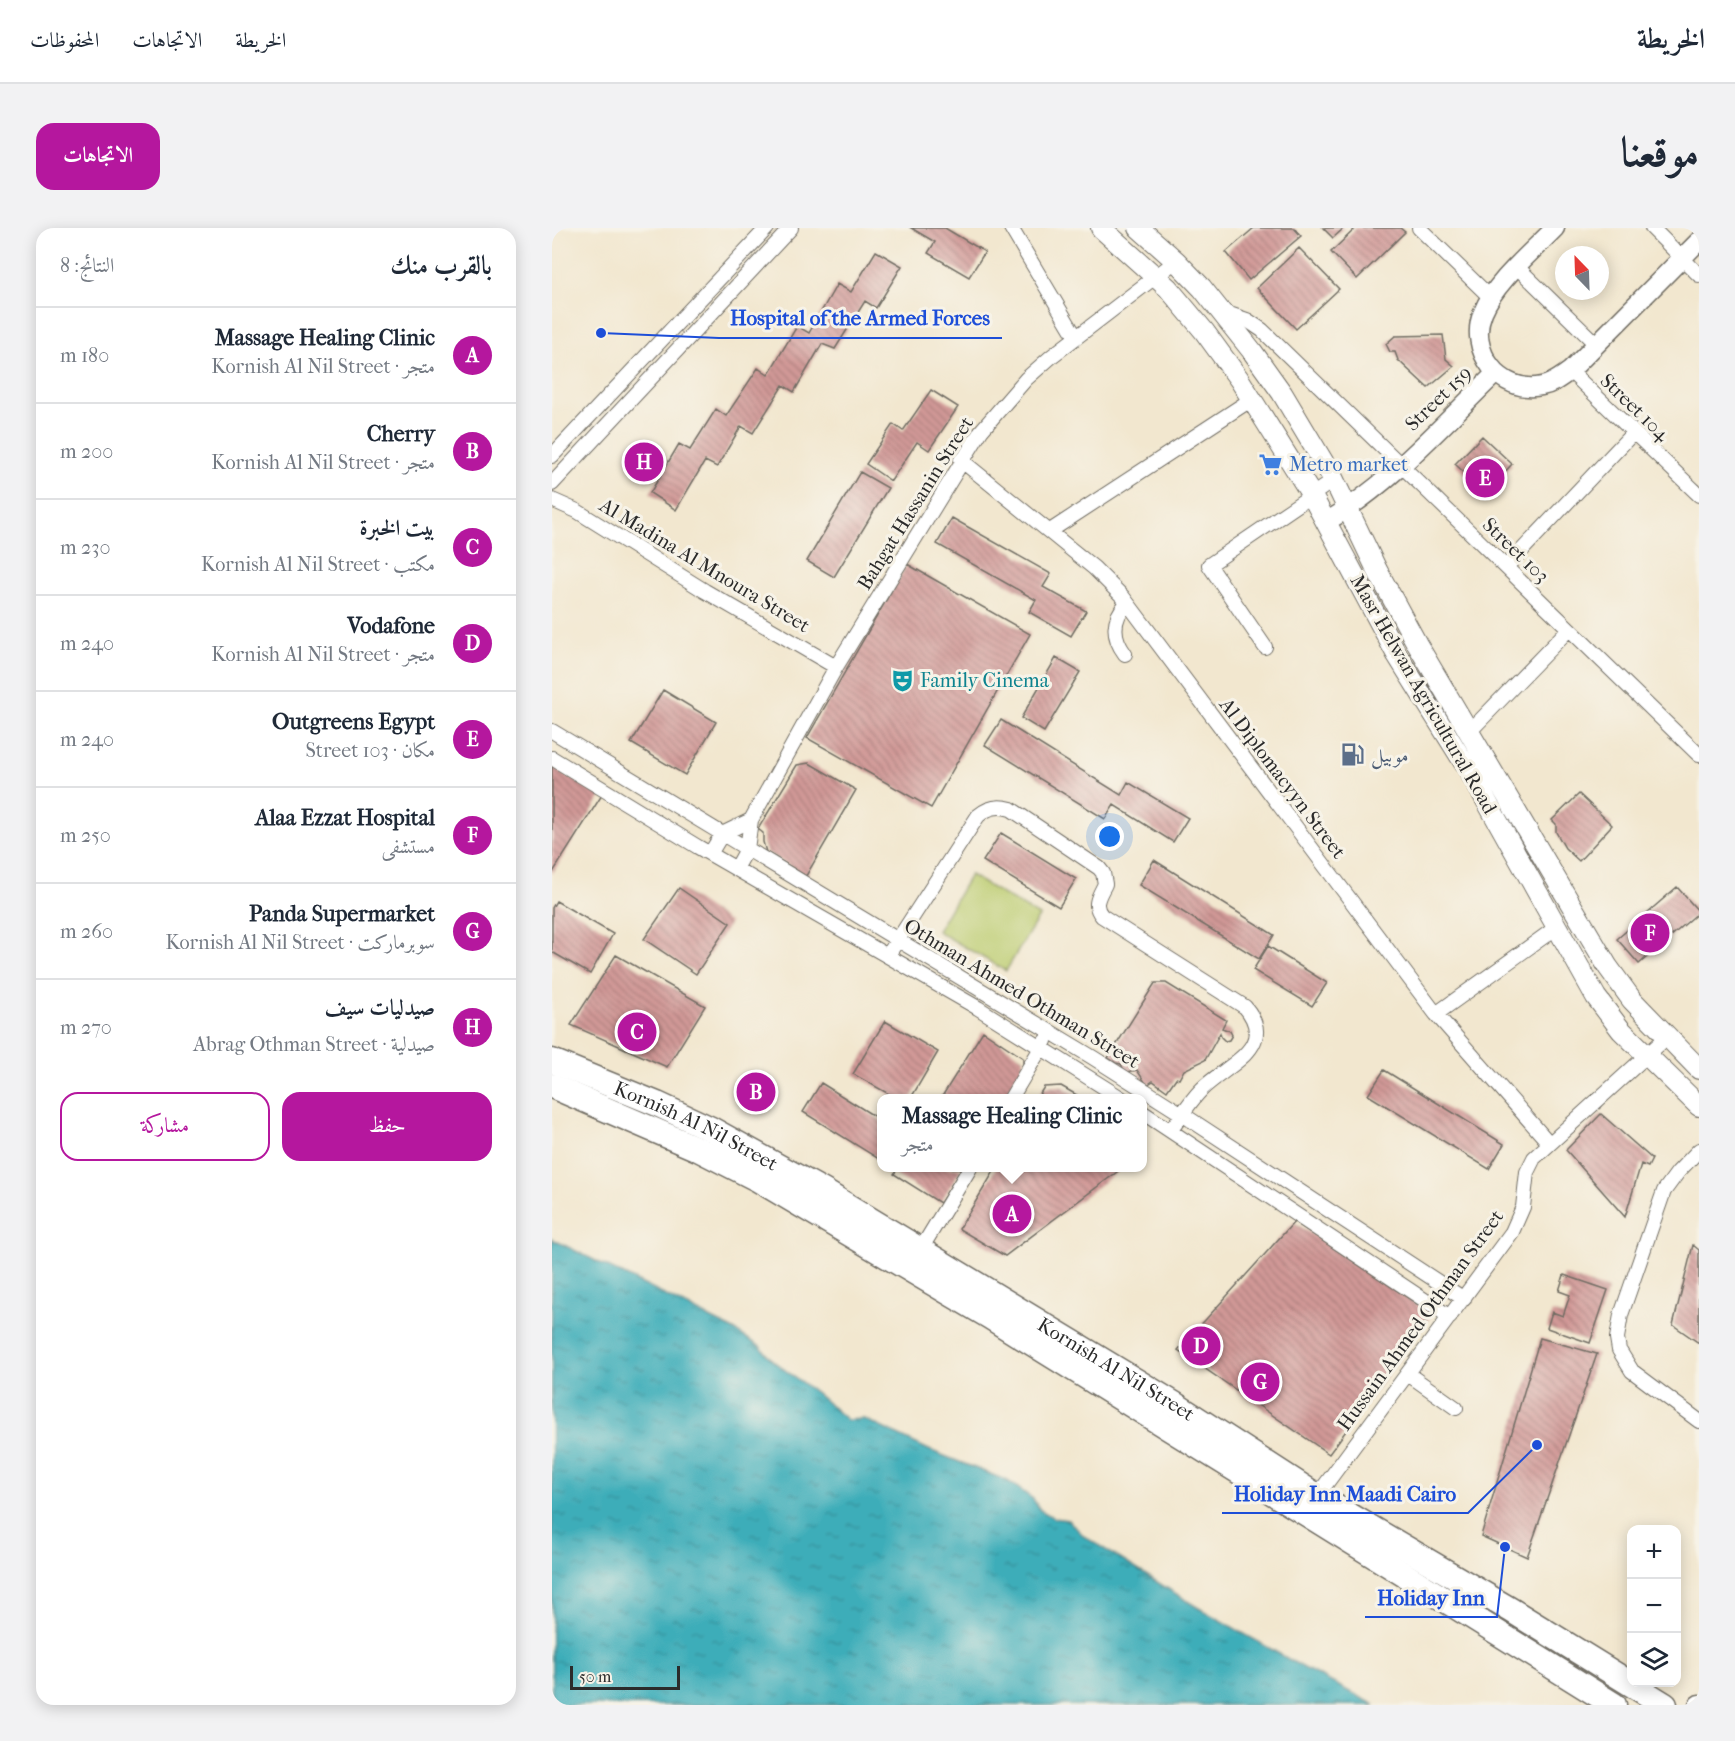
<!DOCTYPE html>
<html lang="ar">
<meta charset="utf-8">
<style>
:root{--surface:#fff;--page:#f2f2f3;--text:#1f2937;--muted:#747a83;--line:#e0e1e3;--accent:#b5179e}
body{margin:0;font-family:"IM FELL French Canon",Amiri,serif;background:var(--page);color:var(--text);direction:rtl}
.controls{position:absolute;right:18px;bottom:18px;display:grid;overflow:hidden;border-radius:12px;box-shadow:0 3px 15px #0003}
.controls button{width:54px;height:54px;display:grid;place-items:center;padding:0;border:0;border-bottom:2px solid var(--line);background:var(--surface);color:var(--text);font:30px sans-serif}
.compass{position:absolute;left:1003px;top:18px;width:54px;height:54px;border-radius:50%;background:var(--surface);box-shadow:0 3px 15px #0003;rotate:337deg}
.scale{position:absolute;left:18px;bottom:15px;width:110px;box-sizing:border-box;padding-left:6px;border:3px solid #2b2b2b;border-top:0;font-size:16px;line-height:21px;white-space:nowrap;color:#2b2b2b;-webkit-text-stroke:4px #f7f3e8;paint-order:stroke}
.you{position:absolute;left:558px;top:609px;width:21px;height:21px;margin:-15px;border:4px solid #fff;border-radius:50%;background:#1a73e8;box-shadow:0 0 0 9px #1a73e833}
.badge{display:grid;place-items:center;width:39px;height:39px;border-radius:50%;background:var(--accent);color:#fff;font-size:20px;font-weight:700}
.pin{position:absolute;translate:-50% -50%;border:3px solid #fff;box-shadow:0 2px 6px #0006}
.popup{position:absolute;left:325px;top:866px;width:270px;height:78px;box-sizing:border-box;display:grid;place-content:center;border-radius:12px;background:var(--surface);filter:drop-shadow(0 2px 4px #0005);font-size:20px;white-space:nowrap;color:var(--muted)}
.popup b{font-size:22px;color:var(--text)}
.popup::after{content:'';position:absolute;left:50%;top:100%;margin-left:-12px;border:12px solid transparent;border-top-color:var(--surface)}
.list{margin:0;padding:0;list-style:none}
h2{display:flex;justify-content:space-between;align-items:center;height:78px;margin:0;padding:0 24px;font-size:26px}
h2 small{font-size:20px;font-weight:400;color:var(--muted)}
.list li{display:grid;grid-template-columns:39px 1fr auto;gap:18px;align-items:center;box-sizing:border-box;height:96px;padding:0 24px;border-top:2px solid var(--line)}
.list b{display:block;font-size:22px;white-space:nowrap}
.list p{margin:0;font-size:20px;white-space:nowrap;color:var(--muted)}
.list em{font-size:20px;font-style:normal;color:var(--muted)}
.actions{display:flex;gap:12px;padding:18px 24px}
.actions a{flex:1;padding:14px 0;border:2px solid var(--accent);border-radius:18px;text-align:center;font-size:21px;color:var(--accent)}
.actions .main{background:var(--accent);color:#fff}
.icon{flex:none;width:33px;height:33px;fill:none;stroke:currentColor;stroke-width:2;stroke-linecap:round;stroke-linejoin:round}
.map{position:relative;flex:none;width:1147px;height:1477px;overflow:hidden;direction:ltr;border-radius:18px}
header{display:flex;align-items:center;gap:36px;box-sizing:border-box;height:84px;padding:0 30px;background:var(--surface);border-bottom:2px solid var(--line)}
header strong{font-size:28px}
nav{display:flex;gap:33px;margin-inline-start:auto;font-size:21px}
.intro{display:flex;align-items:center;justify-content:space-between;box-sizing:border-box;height:144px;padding:0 36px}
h1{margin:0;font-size:42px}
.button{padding:15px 27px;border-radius:18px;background:var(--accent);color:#fff;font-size:21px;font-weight:700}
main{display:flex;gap:36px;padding:0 36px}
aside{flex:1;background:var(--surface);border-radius:18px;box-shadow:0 3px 15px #0003}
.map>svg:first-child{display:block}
</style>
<header>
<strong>الخريطة</strong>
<nav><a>الخريطة</a><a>الاتجاهات</a><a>المحفوظات</a></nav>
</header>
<div class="intro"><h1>موقعنا</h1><a class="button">الاتجاهات</a></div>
<main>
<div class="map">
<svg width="1147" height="1477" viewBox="0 0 1147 1477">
<defs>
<pattern id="water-ripples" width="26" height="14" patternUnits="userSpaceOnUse" patternTransform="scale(1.5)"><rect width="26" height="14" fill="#3dadb9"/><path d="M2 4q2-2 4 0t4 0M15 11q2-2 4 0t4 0" fill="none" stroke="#338d97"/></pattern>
<pattern id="building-back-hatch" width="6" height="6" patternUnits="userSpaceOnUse" patternTransform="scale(1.5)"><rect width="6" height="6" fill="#d19997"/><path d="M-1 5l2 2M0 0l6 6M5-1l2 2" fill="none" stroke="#aa7d7b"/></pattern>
</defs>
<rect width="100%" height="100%" fill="#f7f3e8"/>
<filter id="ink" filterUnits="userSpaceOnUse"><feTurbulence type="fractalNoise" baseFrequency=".0167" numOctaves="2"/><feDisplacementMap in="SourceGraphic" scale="12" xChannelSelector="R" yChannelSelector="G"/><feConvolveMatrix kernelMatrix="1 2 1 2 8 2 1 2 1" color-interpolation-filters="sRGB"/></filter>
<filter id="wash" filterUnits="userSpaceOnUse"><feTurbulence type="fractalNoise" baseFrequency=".008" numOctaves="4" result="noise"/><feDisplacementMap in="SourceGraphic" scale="24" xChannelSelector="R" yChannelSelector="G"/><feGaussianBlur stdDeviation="1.35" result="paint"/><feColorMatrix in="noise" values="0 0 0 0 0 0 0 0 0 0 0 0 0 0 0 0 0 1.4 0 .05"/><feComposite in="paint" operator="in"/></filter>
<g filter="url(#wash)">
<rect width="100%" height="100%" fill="#f2e7cf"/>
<path fill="#bccc6f" stroke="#747c4d" stroke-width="1.5" d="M418,647L487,688L454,743L385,703Z"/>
<path fill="url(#water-ripples)" stroke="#346c72" stroke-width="1.5" d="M0,1011L180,1101L209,1119L221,1133L264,1165L295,1192L312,1191L377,1222L456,1253L481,1271L488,1282L502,1290L516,1292L533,1309L645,1379L752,1440L823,1477H0Z"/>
<g id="blocks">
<path fill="url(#building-back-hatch)" d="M359,0H393L433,24L417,49L376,25L383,14Z
M702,0H742L749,8L697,52L674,24Z
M771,0H792L781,10Z
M804,0H848L853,4L805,51L779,24Z
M747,20L787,61L744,101L705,60Z
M324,23L350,38L324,80L313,73L283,121L270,116L242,164L231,157L201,205L189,198L165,239L153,233L124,282L98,265L127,216L138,222L164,181L174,188L206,140L216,147L245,98L257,105L285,56L299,64Z
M891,107L894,131L902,138L876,160L846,132L843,124H838L834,116L843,108Z
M379,162L406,179L377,222L365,214L339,253L314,236L341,196L351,203Z
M930,208L960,236L934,265L903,236Z
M308,244L336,260L282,349L255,333Z
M400,290L499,346L491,359L534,383L519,408L477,384L484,372L385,316Z
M355,336L478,406L379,580L255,510Z
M504,430L528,444L492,504L469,490Z
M111,462L164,494L133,547L79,515Z
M449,492L569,567L576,554L636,590L621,614L562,577L553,591L433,517Z
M257,535L304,562L254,648L214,624L211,614V605L206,601L245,537Z
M0,538L50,567L0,646Z
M1027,566L1060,597L1027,633L1013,620L1004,604V596L1000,592Z
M449,605L524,651L507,679L431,633Z
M602,632L722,707L707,731L587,657Z
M1125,659L1147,684L1087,736L1065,711Z
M127,660L178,695L144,746L92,711Z
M4,673L61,706L38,746L0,724V680Z
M716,718L775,755L760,778L701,742Z
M64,727L153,778L115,839L19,797Z
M603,755H614L674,792L670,800L678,803L680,807L677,812L673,813L669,809L668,805L653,832L632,842L627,851L624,850L615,863L601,853L595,857L585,842L575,844L572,842L569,836L564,835L556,830Z
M333,793L386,824L359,870H344L301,846Z
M431,803L471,830V841L453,870H389Z
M832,842L952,916L937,941L816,867Z
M269,855L330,893V933L251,884Z
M509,858L530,870H485L492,859Z
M1049,886L1100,931L1096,939L1089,936L1073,989L1014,922Z
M346,940H410L388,975L342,946Z
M444,940H568L569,941L453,1028L407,1001Z
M742,994L880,1086L777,1226L626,1122Z
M1141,1017L1147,1022V1115L1121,1097Z
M1012,1047L1056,1062L1038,1115L995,1100L1000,1084L1011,1088L1018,1067L1007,1063Z
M988,1110L1045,1126L975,1329L929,1308Z"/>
</g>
</g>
<g filter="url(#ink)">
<use href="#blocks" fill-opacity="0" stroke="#716d64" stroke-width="1.5"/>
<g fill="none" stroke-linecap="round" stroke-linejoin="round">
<defs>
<path id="minor" d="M459,0L524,109
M867,0L939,70
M1100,0L1147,47
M965,39L1045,117
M669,83L695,92L710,102L1147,527
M1018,143L1147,267
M0,228L215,0
M409,232L542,340L571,369L884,786L997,915
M0,256L239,0
M0,272L25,283L153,363L284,439
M498,303L700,171
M954,339L1082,204
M713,419L657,337L782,252
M573,426C560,409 560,391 575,375
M0,503L540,829L630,886L912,1071
M918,503L1017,401
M0,530L146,619L426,780L569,870
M158,626L170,606L199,592
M184,641L195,621L199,592L284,439L429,203L474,151L500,128L624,33
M336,727L426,588C436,579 446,577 459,581L547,640L551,645L553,656C547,668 540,677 550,688L693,779C727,819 674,837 650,861C638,873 629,888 619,902
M884,786L1005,699
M459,870L493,813
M590,884L898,1089
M1147,922L1126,944L1112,963L1069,1087L1065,1110L1067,1122L1080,1143L1147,1193
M369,1021L418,940
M856,1146L904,1180
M765,1268L960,1004L971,979L975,944L982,930L1115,809"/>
<path id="tertiary" d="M1003,0C980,24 943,54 931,84C915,122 948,167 990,158C1001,156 1009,149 1018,143L1147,13
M774,294C839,256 890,197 944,145
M1146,1477L1147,1476"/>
<path id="secondary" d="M549,0L616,60L652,103L687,151L759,266L845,427L921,549L1044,769L1069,802L1147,878
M587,0L624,33L650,60L700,123L730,165L782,252L825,342L865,416L1056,739L1080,772L1147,841"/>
<g id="trunk">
<path id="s1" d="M0,833L105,876L159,901L271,963L624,1177L765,1268L959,1382L1113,1477"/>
<path d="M0,858L146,921L205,951L438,1089L1062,1477"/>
</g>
</defs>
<use href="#minor" stroke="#716d64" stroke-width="16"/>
<use href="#tertiary" stroke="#716d64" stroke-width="21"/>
<use href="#secondary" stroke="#716d64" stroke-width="22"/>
<use href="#trunk" stroke="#716d64" stroke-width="27"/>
<use href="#minor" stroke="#fff" stroke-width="14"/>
<use href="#tertiary" stroke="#fff" stroke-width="18"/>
<use href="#secondary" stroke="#fff" stroke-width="20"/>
<use href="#trunk" stroke="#fff" stroke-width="24"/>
</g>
</g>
<defs>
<symbol id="supermarket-bare" viewBox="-9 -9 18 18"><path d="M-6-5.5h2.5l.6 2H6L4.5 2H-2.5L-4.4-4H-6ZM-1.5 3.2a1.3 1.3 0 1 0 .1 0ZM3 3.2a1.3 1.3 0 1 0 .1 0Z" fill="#3f7fe0" stroke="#f7f3e8" stroke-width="2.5" paint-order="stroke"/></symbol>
<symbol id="theatre-bare" viewBox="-9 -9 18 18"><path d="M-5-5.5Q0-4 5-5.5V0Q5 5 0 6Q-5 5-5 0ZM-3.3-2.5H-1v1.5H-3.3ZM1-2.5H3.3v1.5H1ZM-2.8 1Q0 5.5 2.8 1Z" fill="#0f9aa8" stroke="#f7f3e8" stroke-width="2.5" paint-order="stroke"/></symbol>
<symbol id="fuel-bare" viewBox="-9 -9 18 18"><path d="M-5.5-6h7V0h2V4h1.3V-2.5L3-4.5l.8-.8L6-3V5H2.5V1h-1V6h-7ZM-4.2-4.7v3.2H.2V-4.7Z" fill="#5c6f8a" stroke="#f7f3e8" stroke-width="2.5" paint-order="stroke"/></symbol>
</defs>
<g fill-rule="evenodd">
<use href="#supermarket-bare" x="702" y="220" width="33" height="33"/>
<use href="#theatre-bare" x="334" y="436" width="33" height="33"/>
<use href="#fuel-bare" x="784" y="510" width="33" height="33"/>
</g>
<g text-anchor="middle" stroke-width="6" stroke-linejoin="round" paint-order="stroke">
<g font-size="20" fill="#2b2b2b" stroke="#f7f3e8">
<text transform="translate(886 170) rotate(-44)" y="7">Street 159</text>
<text transform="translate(1083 179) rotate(44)" y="7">Street 104</text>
<text transform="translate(363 275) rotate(-58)" y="7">Bahgat Hassanin Street</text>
<text transform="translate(964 322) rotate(44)" y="7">Street 103</text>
<text transform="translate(153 337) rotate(31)" y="7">Al Madina Al Mnoura Street</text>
<text transform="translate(872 466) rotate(60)" y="7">Masr Helwan Agricultural Road</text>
<text transform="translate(731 550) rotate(53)" y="7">Al Diplomacyyn Street</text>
<text transform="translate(470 765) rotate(31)" y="7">Othman Ahmed Othman Street</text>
<text dy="7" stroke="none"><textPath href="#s1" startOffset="158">Kornish Al Nil Street</textPath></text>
<text transform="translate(868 1092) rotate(-54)" y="7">Hussain Ahmed Othman Street</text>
<text dy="7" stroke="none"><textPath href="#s1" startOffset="644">Kornish Al Nil Street</textPath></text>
</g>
<g font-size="20" fill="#366cbe" stroke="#f7f3e8" text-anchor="start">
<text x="737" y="243">Metro market</text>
</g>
<g font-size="20" fill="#0d838f" stroke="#f7f3e8" text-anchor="start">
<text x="368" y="459">Family Cinema</text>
</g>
<g font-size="20" fill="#4e5e75" stroke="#f7f3e8" text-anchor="start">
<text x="819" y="534">موبيل</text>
</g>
</g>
<path fill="none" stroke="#1d4ed8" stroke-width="2" d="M49 105L167 110H450M985 1217L916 1285H670M953 1319L945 1389H813"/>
<g fill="#1d4ed8" stroke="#f7f3e8" stroke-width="2">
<circle cx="49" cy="105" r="6"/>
<circle cx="985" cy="1217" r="6"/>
<circle cx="953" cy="1319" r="6"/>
</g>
<g font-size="21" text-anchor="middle" font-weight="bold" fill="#1d4ed8" stroke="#f7f3e8" stroke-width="6" stroke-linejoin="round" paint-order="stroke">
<text x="308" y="97">Hospital of the Armed Forces</text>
<text x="793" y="1273">Holiday Inn Maadi Cairo</text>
<text x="879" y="1377">Holiday Inn</text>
</g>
</svg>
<div class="controls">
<button>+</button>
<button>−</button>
<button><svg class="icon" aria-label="layers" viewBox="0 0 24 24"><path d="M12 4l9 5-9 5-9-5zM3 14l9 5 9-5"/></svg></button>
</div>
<svg class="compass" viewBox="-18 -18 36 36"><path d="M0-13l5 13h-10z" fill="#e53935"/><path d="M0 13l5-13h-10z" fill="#747a83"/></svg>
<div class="scale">50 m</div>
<div class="you"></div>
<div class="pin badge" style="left:460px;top:986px">A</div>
<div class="popup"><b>Massage Healing Clinic</b>متجر</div>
<div class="pin badge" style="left:204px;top:864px">B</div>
<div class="pin badge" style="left:85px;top:804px">C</div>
<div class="pin badge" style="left:649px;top:1118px">D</div>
<div class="pin badge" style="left:933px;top:250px">E</div>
<div class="pin badge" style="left:1098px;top:705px">F</div>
<div class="pin badge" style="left:708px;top:1154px">G</div>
<div class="pin badge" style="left:92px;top:234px">H</div>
</div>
<aside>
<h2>بالقرب منك<small>النتائج: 8</small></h2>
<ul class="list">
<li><span class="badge">A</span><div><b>Massage Healing Clinic</b><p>متجر · Kornish Al Nil Street</p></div><em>180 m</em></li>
<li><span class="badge">B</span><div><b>Cherry</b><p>متجر · Kornish Al Nil Street</p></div><em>200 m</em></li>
<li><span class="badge">C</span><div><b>بيت الخبرة</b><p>مكتب · Kornish Al Nil Street</p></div><em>230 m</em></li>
<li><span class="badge">D</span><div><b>Vodafone</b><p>متجر · Kornish Al Nil Street</p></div><em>240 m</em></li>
<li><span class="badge">E</span><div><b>Outgreens Egypt</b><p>مكان · Street 103</p></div><em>240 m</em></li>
<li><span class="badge">F</span><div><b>Alaa Ezzat Hospital</b><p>مستشفى</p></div><em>250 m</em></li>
<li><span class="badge">G</span><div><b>Panda Supermarket</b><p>سوبرماركت · Kornish Al Nil Street</p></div><em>260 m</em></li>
<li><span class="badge">H</span><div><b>صيدليات سيف</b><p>صيدلية · Abrag Othman Street</p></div><em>270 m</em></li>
</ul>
<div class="actions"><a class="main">حفظ</a><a>مشاركة</a></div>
</aside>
</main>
